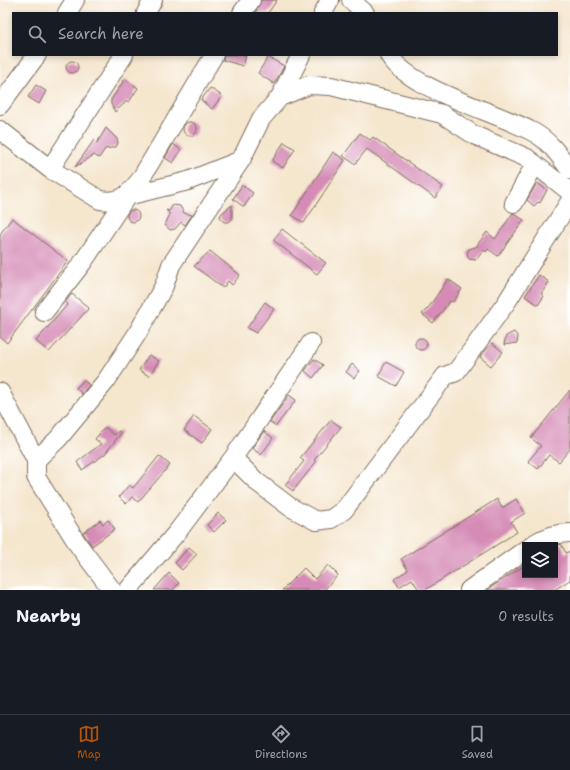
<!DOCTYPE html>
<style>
:root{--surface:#171b24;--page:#20242c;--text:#f1f3f6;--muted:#9ea1a6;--line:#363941;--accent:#b45309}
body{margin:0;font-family:"Shantell Sans",sans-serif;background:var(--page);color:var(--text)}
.controls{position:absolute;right:12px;bottom:12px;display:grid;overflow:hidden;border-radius:0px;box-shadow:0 2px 6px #0003}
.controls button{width:36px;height:36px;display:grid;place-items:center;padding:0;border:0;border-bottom:1px solid var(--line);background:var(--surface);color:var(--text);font:20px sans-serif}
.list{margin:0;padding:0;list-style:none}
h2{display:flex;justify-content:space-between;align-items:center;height:52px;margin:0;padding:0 16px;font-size:17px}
h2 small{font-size:13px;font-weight:400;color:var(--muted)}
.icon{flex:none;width:22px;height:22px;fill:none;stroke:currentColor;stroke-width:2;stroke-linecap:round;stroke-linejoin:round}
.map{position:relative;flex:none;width:570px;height:590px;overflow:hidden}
.search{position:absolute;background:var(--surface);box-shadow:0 2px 6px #0003;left:12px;right:12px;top:12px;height:44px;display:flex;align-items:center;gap:10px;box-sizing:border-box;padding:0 14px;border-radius:0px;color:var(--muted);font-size:15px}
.sheet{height:124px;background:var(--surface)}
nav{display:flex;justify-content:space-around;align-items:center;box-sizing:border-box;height:56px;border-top:1px solid var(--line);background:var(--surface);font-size:11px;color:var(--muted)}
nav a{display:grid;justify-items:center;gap:2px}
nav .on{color:var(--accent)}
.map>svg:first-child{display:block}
</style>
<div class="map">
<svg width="570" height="590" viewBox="0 0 570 590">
<rect width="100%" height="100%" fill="#fff"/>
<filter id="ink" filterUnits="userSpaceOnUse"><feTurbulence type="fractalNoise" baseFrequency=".025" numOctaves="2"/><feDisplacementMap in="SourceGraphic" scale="8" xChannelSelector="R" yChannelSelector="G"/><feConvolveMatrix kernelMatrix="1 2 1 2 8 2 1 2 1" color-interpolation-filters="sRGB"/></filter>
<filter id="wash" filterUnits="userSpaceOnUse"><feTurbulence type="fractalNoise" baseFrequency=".012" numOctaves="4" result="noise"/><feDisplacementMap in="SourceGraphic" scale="16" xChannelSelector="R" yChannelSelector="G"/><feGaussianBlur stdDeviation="0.9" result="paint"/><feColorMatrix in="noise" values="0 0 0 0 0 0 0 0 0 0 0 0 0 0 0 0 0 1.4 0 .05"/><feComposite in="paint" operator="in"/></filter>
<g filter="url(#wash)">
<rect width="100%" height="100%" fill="#f5e6ce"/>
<g id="blocks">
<path fill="#d58bb6" d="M261,0H277L268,13H255Z
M224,55H246L243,66L223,60Z
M268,57L284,66L274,84L258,73Z
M66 67a6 6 0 1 1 12 0a6 6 0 1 1-12 0Z
M125,79L138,88L129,102L127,101L115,112L111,104V100Z
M36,85L46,91L39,104L28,97Z
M210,88L222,96L212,109L201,100Z
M183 129a7 7 0 1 1 14 0a7 7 0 1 1-14 0Z
M106,128L117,139L118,143L116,147L105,149L99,158L94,155L75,167L94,140L97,143Z
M360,133L370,140L373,137L443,187L435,198L367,149L355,164L343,156Z
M284,142L295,149L283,168L272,161Z
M173,144L181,150L173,163L165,158Z
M333,152L345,160L304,223L292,215Z
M537,183L547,190L540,203L538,202L534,206L527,200Z
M242,185L253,193L244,207L233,199Z
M173,205L180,206L184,213L192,215L185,225L181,222L175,229L170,230L165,225L169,216V213L166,210L169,211Z
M232,205V219L229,222H224L220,218L221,214Z
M127 216a6 6 0 1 1 12 0a6 6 0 1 1-12 0Z
M513,213L524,220L498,256L488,249L486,252L484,250L476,260L469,259L467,253L469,249L478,246L477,245L487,232L495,239Z
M12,218L68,261L7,343L0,337V234Z
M282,229L326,263L317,274L273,240Z
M210,251L240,275L232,285L228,281L223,288L194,266Z
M539,275L549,282L541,294L544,296L538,305L525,296Z
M448,279L462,289L453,302L450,301L433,323L422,314L429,307Z
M72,294L89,308L49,352L36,341L68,304L65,302Z
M265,302L274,309L256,333L247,328Z
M514,332L518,337L517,343L504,345L506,336Z
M415 344a6 6 0 1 1 12 0a6 6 0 1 1-12 0Z
M492,343L503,352L491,366L480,357Z
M149,355L159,361L149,376L139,370Z
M314,359L323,365L313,378L305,371Z
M386,362L404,372L396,386L378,376Z
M352,364L360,371L354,378L346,372Z
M84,380L89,385L82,394L76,388Z
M570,390V449L559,462L549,455L538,469L528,461L541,446L531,438Z
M289,395L296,400L276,426L270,422Z
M194,416L212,429L202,443L184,430Z
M331,420L341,427L314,460L316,462L293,491L285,485L304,461L300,458Z
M105,427L114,435L119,431L121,433L105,454L82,470L77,462L101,444L95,439Z
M264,431L273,438L261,455L252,448Z
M159,456L170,465L138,502L132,497L126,504L119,497L129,485L133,488Z
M497,499L502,508L516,499L525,513L511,522L517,532L425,590H419L412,579L399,587L394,579L408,570L401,559Z
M218,513L226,520L214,532L207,525Z
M100,520L103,524L108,520L115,529L92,546L83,533Z
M561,544L566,553L570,551V580L554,590H487L525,565V575H555V546Z
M189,547L197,554L182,570L175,563Z
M328,565L338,575L324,590H282L304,568L315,579Z
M169,573L179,583L173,590H154Z"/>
</g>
</g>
<g filter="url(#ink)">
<use href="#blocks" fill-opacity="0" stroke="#7c6c5c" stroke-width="1"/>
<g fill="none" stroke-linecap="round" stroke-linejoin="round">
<defs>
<path id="minor" d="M351,0L365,13
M67,13L75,0
M146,13L153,0
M242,13L251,0
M323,13L330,0
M389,55C410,90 494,111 531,131C548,139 559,155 570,170
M280,97L301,55
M0,105L37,55
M0,130L50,169L100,200C122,203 127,196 140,180L214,55
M50,169L124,55
M514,203L535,164
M44,312L83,262L127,196L188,181L241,160
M0,392L36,460V477L79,546L112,590
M233,458L257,482L290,507L316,521L331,519L344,510L445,376L456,372L506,303L570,201
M36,460L58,439L106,381L137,334L164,286L171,265L241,160L261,119L280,97L309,85L331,86L442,114L474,135L527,158L570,192
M532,545C544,537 556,533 570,533
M128,590L178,531L233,458L311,343
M469,590L525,550"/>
</defs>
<use href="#minor" stroke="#7c6c5c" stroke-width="20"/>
<use href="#minor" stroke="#fff" stroke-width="18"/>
</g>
</g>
</svg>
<div class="controls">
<button><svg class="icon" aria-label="layers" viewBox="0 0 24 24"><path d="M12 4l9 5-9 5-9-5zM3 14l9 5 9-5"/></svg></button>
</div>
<div class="search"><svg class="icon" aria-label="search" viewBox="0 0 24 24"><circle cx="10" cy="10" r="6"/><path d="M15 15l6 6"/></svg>Search here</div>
</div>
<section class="sheet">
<h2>Nearby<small>0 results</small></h2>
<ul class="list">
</ul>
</section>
<nav>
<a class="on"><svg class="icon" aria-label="map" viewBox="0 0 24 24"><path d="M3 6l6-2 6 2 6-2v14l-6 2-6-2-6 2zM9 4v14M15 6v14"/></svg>Map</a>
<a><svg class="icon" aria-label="directions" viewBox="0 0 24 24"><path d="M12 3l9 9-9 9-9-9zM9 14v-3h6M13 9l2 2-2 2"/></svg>Directions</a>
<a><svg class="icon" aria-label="saved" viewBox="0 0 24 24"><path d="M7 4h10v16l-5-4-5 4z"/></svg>Saved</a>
</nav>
